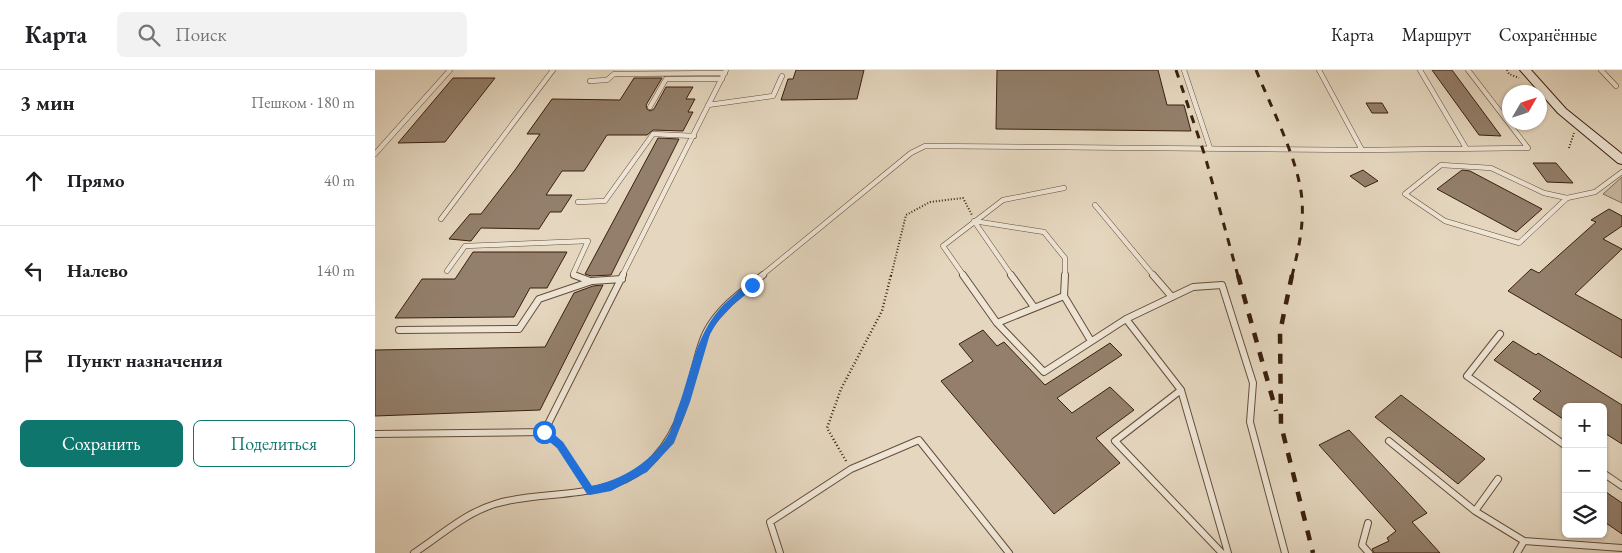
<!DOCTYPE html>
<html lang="ru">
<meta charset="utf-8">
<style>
:root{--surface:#fff;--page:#f2f2f2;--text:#202124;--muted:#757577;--line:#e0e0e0;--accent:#0f766e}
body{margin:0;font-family:"EB Garamond",serif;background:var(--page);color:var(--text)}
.controls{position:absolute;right:15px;bottom:15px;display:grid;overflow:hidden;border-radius:8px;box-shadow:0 1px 4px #0004}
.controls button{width:45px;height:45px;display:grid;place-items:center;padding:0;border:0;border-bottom:1px solid var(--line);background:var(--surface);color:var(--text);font:25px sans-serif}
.compass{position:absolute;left:1127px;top:15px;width:45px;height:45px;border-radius:50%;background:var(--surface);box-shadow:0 1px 4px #0004;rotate:51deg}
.stop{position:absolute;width:15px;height:15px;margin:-11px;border:4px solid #1a73e8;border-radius:50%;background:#fff}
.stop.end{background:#1a73e8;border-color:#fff;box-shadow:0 1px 5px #0008}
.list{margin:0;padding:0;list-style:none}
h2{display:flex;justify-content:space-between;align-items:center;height:65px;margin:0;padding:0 20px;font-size:21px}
h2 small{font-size:16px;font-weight:400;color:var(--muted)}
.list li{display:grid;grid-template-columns:32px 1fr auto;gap:15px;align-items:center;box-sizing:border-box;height:90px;padding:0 20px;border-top:1px solid var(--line)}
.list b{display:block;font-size:19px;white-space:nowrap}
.list em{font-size:16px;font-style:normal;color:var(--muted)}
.actions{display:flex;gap:10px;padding:15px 20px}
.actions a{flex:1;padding:11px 0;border:1px solid var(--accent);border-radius:8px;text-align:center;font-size:18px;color:var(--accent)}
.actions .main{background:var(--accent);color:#fff}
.icon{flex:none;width:28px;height:28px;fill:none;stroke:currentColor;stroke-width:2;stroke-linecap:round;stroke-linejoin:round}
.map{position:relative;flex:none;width:1247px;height:483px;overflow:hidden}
header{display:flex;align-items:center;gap:30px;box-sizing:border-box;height:70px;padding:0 25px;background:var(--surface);border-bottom:1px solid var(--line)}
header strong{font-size:24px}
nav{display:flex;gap:28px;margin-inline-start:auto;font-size:18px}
.search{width:350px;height:45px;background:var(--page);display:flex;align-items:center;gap:12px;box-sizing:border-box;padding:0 18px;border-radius:8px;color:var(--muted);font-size:19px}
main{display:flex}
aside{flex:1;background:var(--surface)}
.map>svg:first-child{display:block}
</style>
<header>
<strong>Карта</strong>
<div class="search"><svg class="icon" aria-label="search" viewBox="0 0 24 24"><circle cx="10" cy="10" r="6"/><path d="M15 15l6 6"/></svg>Поиск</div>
<nav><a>Карта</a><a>Маршрут</a><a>Сохранённые</a></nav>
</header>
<main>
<aside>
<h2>3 мин<small>Пешком · 180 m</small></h2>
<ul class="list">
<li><svg class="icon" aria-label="ahead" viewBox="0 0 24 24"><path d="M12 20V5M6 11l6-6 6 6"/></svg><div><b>Прямо</b></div><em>40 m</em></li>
<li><svg class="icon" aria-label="left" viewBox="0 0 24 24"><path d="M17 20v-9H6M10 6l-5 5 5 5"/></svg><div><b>Налево</b></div><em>140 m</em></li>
<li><svg class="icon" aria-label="arrive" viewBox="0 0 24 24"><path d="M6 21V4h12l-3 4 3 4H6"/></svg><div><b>Пункт назначения</b></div></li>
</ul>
<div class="actions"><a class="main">Сохранить</a><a>Поделиться</a></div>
</aside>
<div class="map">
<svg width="1247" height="483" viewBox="0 0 1247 483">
<rect width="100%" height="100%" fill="#e5d7bf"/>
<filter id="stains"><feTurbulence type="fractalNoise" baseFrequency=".004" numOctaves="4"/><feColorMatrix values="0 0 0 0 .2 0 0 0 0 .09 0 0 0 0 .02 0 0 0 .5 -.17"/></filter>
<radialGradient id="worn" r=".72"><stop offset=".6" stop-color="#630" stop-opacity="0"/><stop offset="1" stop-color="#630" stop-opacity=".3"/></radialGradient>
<path fill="#c8b8a1" stroke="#816c58" d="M1247,107V133L1228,124Z"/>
<path fill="#937f6b" stroke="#3a1f0f" d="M421,0H489L482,29L406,30L413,9H418Z
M622,0H783L792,35H809L816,61L621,59Z
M1057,0H1077L1126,66L1104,65Z
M78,8H120L70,72L23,73Z
M259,8H287L271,35L272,39L275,41L279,39L291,17H318L311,29H320L313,42H318L308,61L278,60L272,65H232L209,101H187L171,125H197L186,142H175L164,159L106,158L96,171L74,169L95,144H106L140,100L165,64H152L177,29L245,30Z
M991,33H1007L1013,43H997Z
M283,68L304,69L236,205L216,206L210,204Z
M1158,93H1181L1198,113L1172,112Z
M988,100L1003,111L990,117L975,106Z
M1087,100L1095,101L1167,139L1141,162L1062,119Z
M1234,139L1247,146V156L1228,169L1247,179L1200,224L1247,250V288L1133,221L1156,199L1164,203L1221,152L1216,150Z
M98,182H192L172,218H155L139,247L20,248L47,209H80Z
M228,215L165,340L0,346V280L170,277L199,223L218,216Z
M608,260L622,276L629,272L670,315L735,273L747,285L682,328L697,343L735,317L759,340L721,368L745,393L679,444L566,311L598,291L584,274Z
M1138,271L1161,285L1163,283L1247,335V374L1228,362V337H1191V351L1158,329L1166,321L1119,290Z
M1026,325L1110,389L1083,414L1000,347Z
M974,360L1052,443L1037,452L1065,483H999L997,479L1014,471L1012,468L1021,461L944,375Z
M1228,420L1247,433V464L1228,451Z"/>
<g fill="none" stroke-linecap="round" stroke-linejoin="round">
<defs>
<path id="service-far1" d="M809,0L835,78
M944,0L987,80
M1045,0L1091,78
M1226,0L1241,16
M215,11L232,10L239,4L350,3
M333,35L398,26L407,6
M275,37L291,9H347
M0,84L75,0
M1066,95L1116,98L1169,123L1192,128L1144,173L1070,151L1030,124Z
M1192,128L1220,122L1247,102
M203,132L230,131L278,64L319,66
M720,135L779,206
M66,149L178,0
M599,151L669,162L690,188V206
M599,151L637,206
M72,201L90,176L213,171L198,204L202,206
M247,206L351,0
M386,206L536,83L550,76L987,80L1153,78L1093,0
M589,206L568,176L628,130L689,118"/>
<path id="service" d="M199,205L215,211
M588,205L622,253L669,302L751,249
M636,205L659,237
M690,205L689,226L716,271
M778,205L797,227
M622,253L689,226
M24,260L144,259L164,229L217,211L247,209
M1125,264L1092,306L1191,376
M806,320L740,371L847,483
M0,364L169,362L248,205
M1014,371L1100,441
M1228,403L1247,416
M1123,409L1100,441L1149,471
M993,453L987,475L994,483
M39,483C65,466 90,443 120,434C168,419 228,432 270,397C299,373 310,337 319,301C323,287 325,274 332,261C344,238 368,221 388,205
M405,483L395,452L476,399L544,370L634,483
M853,483L806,320L751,249L818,217L847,215L878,313L875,352L910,483
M1142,483L1149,471L1247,478"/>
<path id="secondary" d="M1145,0H1156L1191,39L1247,84V94L1243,93L1183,43Z"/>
</defs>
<use href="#service-far1" stroke="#654d3b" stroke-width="5.5"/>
<use href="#service" stroke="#654d3b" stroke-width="8"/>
<use href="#secondary" stroke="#3a1f0f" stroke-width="2"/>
<path stroke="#3a1f0f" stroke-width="2" stroke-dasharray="1 2" stroke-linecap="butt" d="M1132,0L1134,4L1144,8
M1194,78L1199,63
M516,206L531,145L555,132L588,128L597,145"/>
<path stroke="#3a1f0f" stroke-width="2.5" stroke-dasharray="1 2.5" stroke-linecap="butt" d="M176,368L185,375L210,413
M471,391L452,358L466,319L507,241L516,205"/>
<use href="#service-far1" stroke="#eee5d5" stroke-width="4.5"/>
<use href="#service" stroke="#eee5d5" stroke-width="6"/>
<use href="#secondary" fill="#eee5d5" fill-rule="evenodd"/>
<path stroke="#3a1f0f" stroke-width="3" stroke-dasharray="8 8" stroke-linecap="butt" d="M801,0L830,86L863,206
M881,0C896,37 924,91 927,130C929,157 923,181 917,206"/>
<path stroke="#3a1f0f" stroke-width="4.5" stroke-dasharray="10 10" stroke-linecap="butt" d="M863,205L901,341
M917,205L905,262L906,355L938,483"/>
</g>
<path fill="#1a73e8" d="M377,212L380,213V217L358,235L342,252L335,264L315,332L299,373L272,402L236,421L215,425L212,424L182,378L166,365V359H173L188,372L217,416C246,410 275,393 292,367C296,361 298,353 300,346C317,304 319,259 356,228C362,222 369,215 377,212Z"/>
<rect width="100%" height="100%" filter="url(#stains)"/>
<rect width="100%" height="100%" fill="url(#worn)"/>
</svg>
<div class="controls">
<button>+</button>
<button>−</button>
<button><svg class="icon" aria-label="layers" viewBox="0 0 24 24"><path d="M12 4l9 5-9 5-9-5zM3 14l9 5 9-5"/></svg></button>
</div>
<svg class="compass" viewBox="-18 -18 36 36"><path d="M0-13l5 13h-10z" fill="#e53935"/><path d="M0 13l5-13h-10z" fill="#757577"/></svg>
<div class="stop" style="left:169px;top:362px"></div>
<div class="stop end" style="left:377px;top:215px"></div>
</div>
</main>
